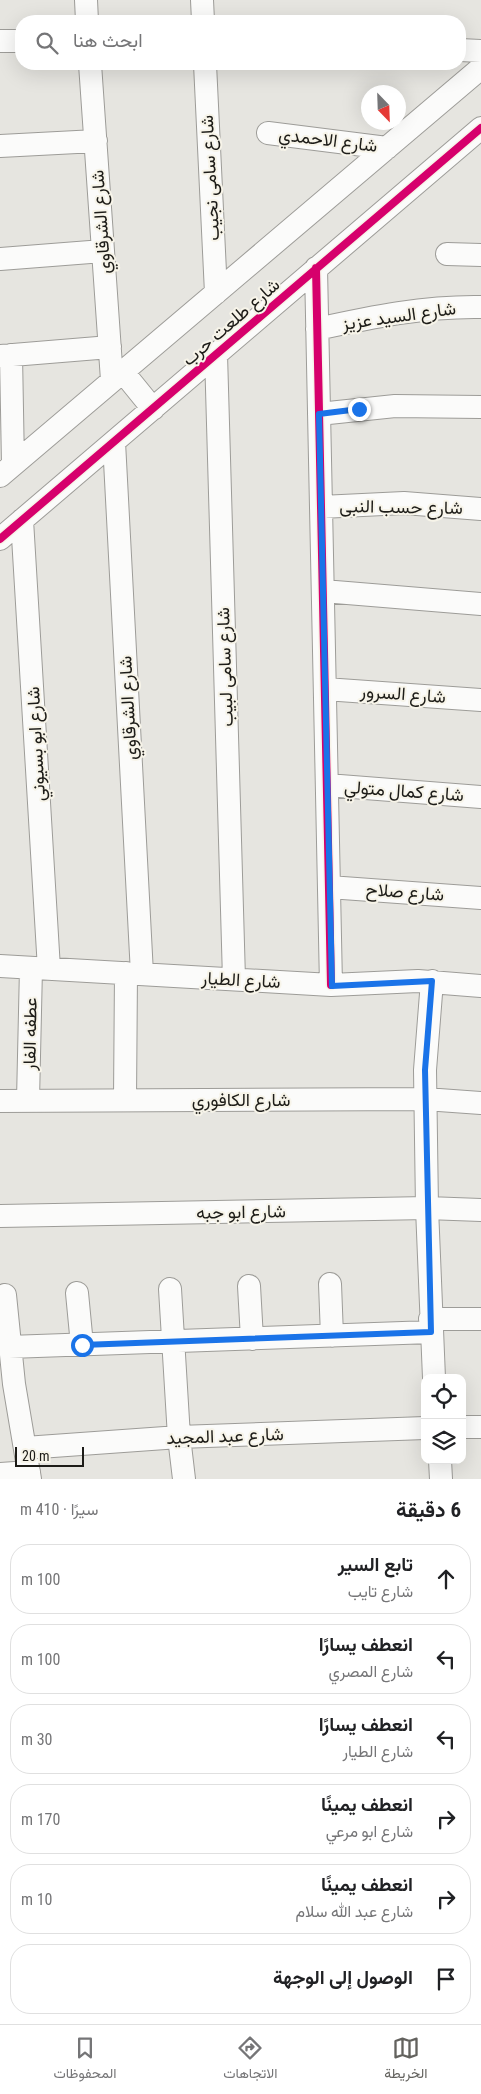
<!DOCTYPE html>
<html lang="ar">
<meta charset="utf-8">
<style>
:root{--surface:#fff;--page:#f6f6f6;--text:#202124;--muted:#757577;--line:#e0e0e0;--accent:#63625e}
body{margin:0;font-family:"Roboto Condensed",Vazirmatn,sans-serif;background:var(--page);color:var(--text);direction:rtl}
.controls{position:absolute;right:15px;bottom:15px;display:grid;overflow:hidden;border-radius:10px;box-shadow:0 5px 20px #0002}
.controls button{width:45px;height:45px;display:grid;place-items:center;padding:0;border:0;border-bottom:1px solid var(--line);background:var(--surface);color:var(--text);font:25px sans-serif}
.compass{position:absolute;left:361px;top:85px;width:45px;height:45px;border-radius:50%;background:var(--surface);box-shadow:0 5px 20px #0002;rotate:157deg}
.scale{position:absolute;left:15px;bottom:12px;width:69px;box-sizing:border-box;padding-left:5px;border:2px solid #1d1c18;border-top:0;font-size:14px;line-height:18px;white-space:nowrap;color:#1d1c18;-webkit-text-stroke:4px #f7f4e9;paint-order:stroke}
.stop{position:absolute;width:15px;height:15px;margin:-11px;border:4px solid #1a73e8;border-radius:50%;background:#fff}
.stop.end{background:#1a73e8;border-color:#fff;box-shadow:0 1px 5px #0008}
.list{margin:0;padding:0;list-style:none}
h2{display:flex;justify-content:space-between;align-items:center;height:65px;margin:0;padding:0 20px;font-size:21px}
h2 small{font-size:16px;font-weight:400;color:var(--muted)}
.list li{display:grid;grid-template-columns:32px 1fr auto;gap:15px;align-items:center;box-sizing:border-box;height:70px;margin:0 10px 10px;padding:0 10px;border:1px solid var(--line);border-radius:20px}
.list b{display:block;font-size:19px;white-space:nowrap}
.list p{margin:0;font-size:16px;white-space:nowrap;color:var(--muted)}
.list em{font-size:16px;font-style:normal;color:var(--muted)}
.icon{flex:none;width:28px;height:28px;fill:none;stroke:currentColor;stroke-width:2;stroke-linecap:round;stroke-linejoin:round}
.map{position:relative;flex:none;width:481px;height:1479px;overflow:hidden;direction:ltr}
.search{position:absolute;background:var(--surface);box-shadow:0 5px 20px #0002;left:15px;right:15px;top:15px;height:55px;display:flex;align-items:center;gap:12px;box-sizing:border-box;padding:0 18px;border-radius:20px;color:var(--muted);font-size:19px}
.sheet{height:545px;background:var(--surface)}
nav{display:flex;justify-content:space-around;align-items:center;box-sizing:border-box;height:70px;border-top:1px solid var(--line);background:var(--surface);font-size:14px;color:var(--muted)}
nav a{display:grid;justify-items:center;gap:2px}
nav .on{color:var(--accent)}
.map>svg:first-child{display:block}
</style>
<div class="map">
<svg width="481" height="1479" viewBox="0 0 481 1479">
<rect width="100%" height="100%" fill="#e6e5e0"/>
<g fill="none" stroke-linecap="round" stroke-linejoin="round">
<defs>
<path id="minor" d="M86,0L87,21
M202,0L203,21
M0,41H21
M460,50L481,51
M90,64L112,380
M205,64L216,293
M268,133L387,148
M0,146L96,141
M447,254L481,255
M0,259L103,251
M316,268L331,985
M317,329C372,317 425,306 481,307
M216,354L234,979
M11,355L13,465
M0,356L110,347
M123,372L153,409
M319,414L395,406L481,407
M114,442L142,974
M0,476L481,68
M321,507L404,503L481,509
M22,520L49,969
M0,539L481,128
M323,591L481,604
M325,689L481,700
M327,785L481,797
M329,887L481,898
M0,966L331,985L418,981L481,986
M432,981L425,1070L427,1208L434,1378
M28,1100L31,968
M125,1100L126,973
M0,1101L425,1099L481,1103
M0,1216L427,1208L481,1210
M330,1284L332,1336
M249,1286L252,1339
M170,1289L179,1437L184,1479
M77,1293L82,1345
M5,1295L14,1384L30,1479
M430,1319H481
M9,1347L431,1332
M462,1427H481
M25,1448L179,1437L425,1428
M440,1460L441,1479
M0,1474L29,1472"/>
</defs>
<use href="#minor" stroke="#9d9c98" stroke-width="24"/>
<use href="#minor" stroke="#fbfbfa" stroke-width="22"/>
<defs>
<path id="cycleway" d="M316,268L331,985
M0,539L481,128"/>
</defs>
<use href="#cycleway" stroke="#f7f4e9" stroke-width="11"/>
<use href="#cycleway" stroke="#d6006c" stroke-width="8"/>
</g>
<g fill="none" stroke-linecap="round" stroke-linejoin="round">
<path stroke="#1a73e8" stroke-width="6" d="M82,1345L431,1332L425,1070L432,981L332,986L319,414L359,409"/>
</g>
<g text-anchor="middle" stroke-width="4" stroke-linejoin="round" paint-order="stroke">
<g font-size="18" fill="#1d1c18" stroke="#f7f4e9">
<text transform="translate(328 140) rotate(7)" y="6">شارع الاحمدي</text>
<text transform="translate(210 178) rotate(-93)" y="6">شارع سامى نجيب</text>
<text transform="translate(101 222) rotate(-94)" y="6">شارع الشرقاوي</text>
<text transform="translate(399 316) rotate(-8)" y="6">شارع السيد عزيز</text>
<text transform="translate(231 322) rotate(-41)" y="6">شارع طلعت حرب</text>
<text transform="translate(401 507) rotate(1)" y="6">شارع حسب النبى</text>
<text transform="translate(225 667) rotate(-92)" y="6">شارع سامى لبيب</text>
<text transform="translate(403 694) rotate(4)" y="6">شارع السرور</text>
<text transform="translate(128 708) rotate(-93)" y="6">شارع الشرقاوي</text>
<text transform="translate(36 744) rotate(-93)" y="6">شارع ابو بسيوني</text>
<text transform="translate(404 791) rotate(4)" y="6">شارع كمال متولي</text>
<text transform="translate(405 892) rotate(4)" y="6">شارع صلاح</text>
<text transform="translate(241 980) rotate(3)" y="6">شارع الطيار</text>
<text transform="translate(30 1034) rotate(-89)" y="6">عطفه الفار</text>
<text x="241" y="1106">شارع الكافوري</text>
<text transform="translate(241 1212) rotate(-1)" y="6">شارع ابو جبه</text>
<text transform="translate(225 1436) rotate(-2)" y="6">شارع عبد المجيد</text>
</g>
</g>
</svg>
<div class="controls">
<button><svg class="icon" aria-label="locate" viewBox="0 0 24 24"><circle cx="12" cy="12" r="6"/><path d="M12 2v4M12 18v4M2 12h4M18 12h4"/></svg></button>
<button><svg class="icon" aria-label="layers" viewBox="0 0 24 24"><path d="M12 4l9 5-9 5-9-5zM3 14l9 5 9-5"/></svg></button>
</div>
<svg class="compass" viewBox="-18 -18 36 36"><path d="M0-13l5 13h-10z" fill="#e53935"/><path d="M0 13l5-13h-10z" fill="#757577"/></svg>
<div class="scale">20 m</div>
<div class="stop" style="left:82px;top:1345px"></div>
<div class="stop end" style="left:359px;top:409px"></div>
<div class="search"><svg class="icon" aria-label="search" viewBox="0 0 24 24"><circle cx="10" cy="10" r="6"/><path d="M15 15l6 6"/></svg>ابحث هنا</div>
</div>
<section class="sheet">
<h2>6 دقيقة<small>سيرًا · 410 m</small></h2>
<ul class="list">
<li><svg class="icon" aria-label="ahead" viewBox="0 0 24 24"><path d="M12 20V5M6 11l6-6 6 6"/></svg><div><b>تابع السير</b><p>شارع تايب</p></div><em>100 m</em></li>
<li><svg class="icon" aria-label="left" viewBox="0 0 24 24"><path d="M17 20v-9H6M10 6l-5 5 5 5"/></svg><div><b>انعطف يسارًا</b><p>شارع المصري</p></div><em>100 m</em></li>
<li><svg class="icon" aria-label="left" viewBox="0 0 24 24"><path d="M17 20v-9H6M10 6l-5 5 5 5"/></svg><div><b>انعطف يسارًا</b><p>شارع الطيار</p></div><em>30 m</em></li>
<li><svg class="icon" aria-label="right" viewBox="0 0 24 24"><path d="M7 20v-9h11M14 6l5 5-5 5"/></svg><div><b>انعطف يمينًا</b><p>شارع ابو مرعي</p></div><em>170 m</em></li>
<li><svg class="icon" aria-label="right" viewBox="0 0 24 24"><path d="M7 20v-9h11M14 6l5 5-5 5"/></svg><div><b>انعطف يمينًا</b><p>شارع عبد الله سلام</p></div><em>10 m</em></li>
<li><svg class="icon" aria-label="arrive" viewBox="0 0 24 24"><path d="M6 21V4h12l-3 4 3 4H6"/></svg><div><b>الوصول إلى الوجهة</b></div></li>
</ul>
</section>
<nav>
<a class="on"><svg class="icon" aria-label="map" viewBox="0 0 24 24"><path d="M3 6l6-2 6 2 6-2v14l-6 2-6-2-6 2zM9 4v14M15 6v14"/></svg>الخريطة</a>
<a><svg class="icon" aria-label="directions" viewBox="0 0 24 24"><path d="M12 3l9 9-9 9-9-9zM9 14v-3h6M13 9l2 2-2 2"/></svg>الاتجاهات</a>
<a><svg class="icon" aria-label="saved" viewBox="0 0 24 24"><path d="M7 4h10v16l-5-4-5 4z"/></svg>المحفوظات</a>
</nav>
